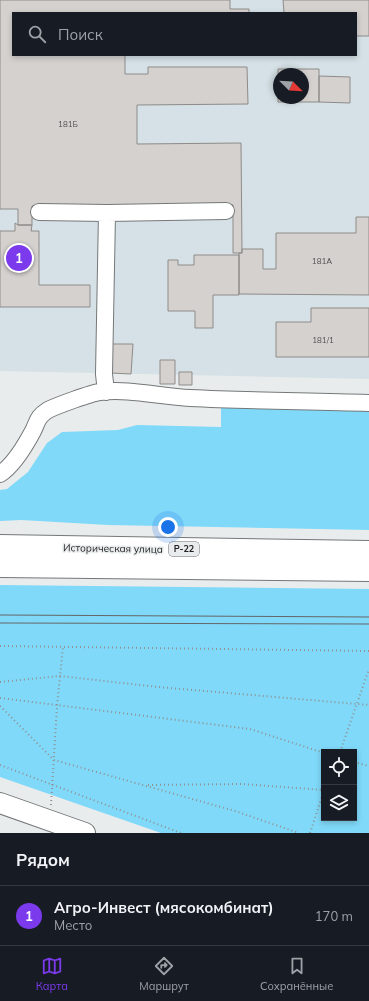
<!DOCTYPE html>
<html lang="ru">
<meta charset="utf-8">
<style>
:root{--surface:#171b24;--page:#20242c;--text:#f1f3f6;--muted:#9ea1a6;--line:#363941;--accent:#7c3aed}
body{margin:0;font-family:Mulish,sans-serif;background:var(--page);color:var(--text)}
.controls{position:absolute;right:12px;bottom:12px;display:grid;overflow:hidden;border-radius:0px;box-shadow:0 2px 6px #0003}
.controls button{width:36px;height:36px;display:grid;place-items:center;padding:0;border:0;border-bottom:1px solid var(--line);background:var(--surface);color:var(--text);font:20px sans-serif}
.compass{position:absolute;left:273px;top:68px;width:36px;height:36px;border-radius:50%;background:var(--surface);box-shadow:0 2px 6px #0003;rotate:114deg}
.you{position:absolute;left:168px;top:527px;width:14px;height:14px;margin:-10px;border:3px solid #fff;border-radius:50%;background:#1a73e8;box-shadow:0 0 0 6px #1a73e833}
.badge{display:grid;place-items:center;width:26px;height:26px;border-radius:50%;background:var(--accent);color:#fff;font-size:13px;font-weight:700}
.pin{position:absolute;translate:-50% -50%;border:2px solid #fff;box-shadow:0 1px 4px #0006}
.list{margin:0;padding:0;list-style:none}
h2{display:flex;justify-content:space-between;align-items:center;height:52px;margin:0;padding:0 16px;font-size:17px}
h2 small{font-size:13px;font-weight:400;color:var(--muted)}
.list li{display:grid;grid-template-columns:26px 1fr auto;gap:12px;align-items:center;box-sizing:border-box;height:60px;padding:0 16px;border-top:1px solid var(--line)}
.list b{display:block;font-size:15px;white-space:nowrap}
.list p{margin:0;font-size:13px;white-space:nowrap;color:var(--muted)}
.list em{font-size:13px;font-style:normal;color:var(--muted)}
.icon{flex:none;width:22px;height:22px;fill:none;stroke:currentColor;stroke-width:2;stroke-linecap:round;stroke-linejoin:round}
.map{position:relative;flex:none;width:369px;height:833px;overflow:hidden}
.search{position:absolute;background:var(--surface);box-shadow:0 2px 6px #0003;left:12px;right:12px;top:12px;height:44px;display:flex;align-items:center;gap:10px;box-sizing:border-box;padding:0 14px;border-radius:0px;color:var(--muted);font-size:15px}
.sheet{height:112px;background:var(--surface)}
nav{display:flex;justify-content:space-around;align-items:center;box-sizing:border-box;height:56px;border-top:1px solid var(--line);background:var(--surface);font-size:11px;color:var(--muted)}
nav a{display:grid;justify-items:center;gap:2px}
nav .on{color:var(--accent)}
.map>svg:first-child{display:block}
</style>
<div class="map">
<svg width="369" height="833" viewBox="0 0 369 833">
<rect width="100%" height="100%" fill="#e8eced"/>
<path fill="#d5e1e6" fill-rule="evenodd" d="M0,0H369V379L0,371ZM13,13H356V55H13ZM279,74H303V98H279Z"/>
<path fill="#80d9f9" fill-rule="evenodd" d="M221,406L369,408V530L108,525L21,520L0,521V490L7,489L28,472L47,443L62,432L118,430L137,425L221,427Z
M0,585L369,589V833H161L0,777ZM324,752H354V818H324Z"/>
<path fill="#d4d1cf" stroke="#8e8b89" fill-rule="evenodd" d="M0,0H230V9H249V13H13V55H125V74H148V67H247L248,104L137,105V144L241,143L242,253H233V205L32,206V225H18V209H0Z
M283,0H369V36H356V13H284Z
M278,69H319V102H278ZM279,74H303V98H279Z
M319,76L350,77V103L319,102Z
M356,217H369V295L239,294V253H242V249H263V269H276V233H356Z
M15,223L18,225H32L31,231H39V285H90V307H0V231H15Z
M194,255H239V295H213V328H195V311H168V260H178V265H194Z
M311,308H369V357H276V322H311Z
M112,344H133L131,374L111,373Z
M160,360H175V384H160Z
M179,372H192V385H179Z"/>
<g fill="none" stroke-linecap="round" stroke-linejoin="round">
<defs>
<path id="minor" d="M39,212L107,213
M106,392L104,374L107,213L226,211
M0,474C14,465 25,446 33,431C38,421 37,417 48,410C56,406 91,393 100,392C128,388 162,397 190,398C250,401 309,401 369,403"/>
<path id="major" d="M0,803L85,833"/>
<path id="highway" d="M0,546L369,552
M0,566L369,570"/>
</defs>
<use href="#minor" stroke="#757879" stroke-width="18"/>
<use href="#major" stroke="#757879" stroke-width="22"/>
<use href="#highway" stroke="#757879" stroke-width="24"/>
<path stroke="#8f9192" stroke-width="2" stroke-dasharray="1 3" stroke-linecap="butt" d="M0,646L369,651
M0,682L60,676L158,687L369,705
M0,698L250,729L324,753
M0,706L54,760L235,811L299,833
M340,752L369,669
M354,762L369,766
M0,765L181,833
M148,785L242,784L324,790
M51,805L57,706L63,647
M310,833L324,790"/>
<use href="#minor" stroke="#fff" stroke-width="16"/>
<use href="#major" stroke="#fff" stroke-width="20"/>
<use href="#highway" stroke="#fff" stroke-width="22"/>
<path stroke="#646667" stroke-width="1" d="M0,615L369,617
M0,623L369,624"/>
</g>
<g text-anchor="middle" stroke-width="3" stroke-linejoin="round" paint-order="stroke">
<g font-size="8" fill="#4e4e4e">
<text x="68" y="127">181Б</text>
<text x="322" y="264">181А</text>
<text x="323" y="343">181/1</text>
</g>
<rect fill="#e8eced" stroke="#5d5f60" stroke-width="1" x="169" y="542" width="30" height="14" rx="3"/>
<g font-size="9" font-weight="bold" fill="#212223">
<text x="184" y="552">Р-22</text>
</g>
<g font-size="10" fill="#212223" stroke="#e8eced">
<text transform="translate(113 548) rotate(1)" y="4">Историческая улица</text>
</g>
</g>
</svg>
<div class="controls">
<button><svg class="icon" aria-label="locate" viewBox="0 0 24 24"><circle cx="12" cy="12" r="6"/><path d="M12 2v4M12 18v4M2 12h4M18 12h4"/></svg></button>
<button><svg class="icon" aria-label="layers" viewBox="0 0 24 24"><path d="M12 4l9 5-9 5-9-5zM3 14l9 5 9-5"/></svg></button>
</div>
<svg class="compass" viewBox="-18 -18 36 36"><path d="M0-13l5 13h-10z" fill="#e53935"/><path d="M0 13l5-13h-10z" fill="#9ea1a6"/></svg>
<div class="you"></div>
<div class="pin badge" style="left:19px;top:258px">1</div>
<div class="search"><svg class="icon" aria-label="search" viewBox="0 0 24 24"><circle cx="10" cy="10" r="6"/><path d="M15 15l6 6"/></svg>Поиск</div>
</div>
<section class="sheet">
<h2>Рядом<small></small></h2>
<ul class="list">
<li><span class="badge">1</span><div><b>Агро-Инвест (мясокомбинат)</b><p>Место</p></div><em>170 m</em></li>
</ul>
</section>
<nav>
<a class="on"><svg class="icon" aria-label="map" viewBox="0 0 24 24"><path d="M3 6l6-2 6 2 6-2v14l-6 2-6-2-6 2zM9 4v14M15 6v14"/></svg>Карта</a>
<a><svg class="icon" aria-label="directions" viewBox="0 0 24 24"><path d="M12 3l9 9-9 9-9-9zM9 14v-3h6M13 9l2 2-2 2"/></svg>Маршрут</a>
<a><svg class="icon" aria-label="saved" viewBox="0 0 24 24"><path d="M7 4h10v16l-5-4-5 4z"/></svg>Сохранённые</a>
</nav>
